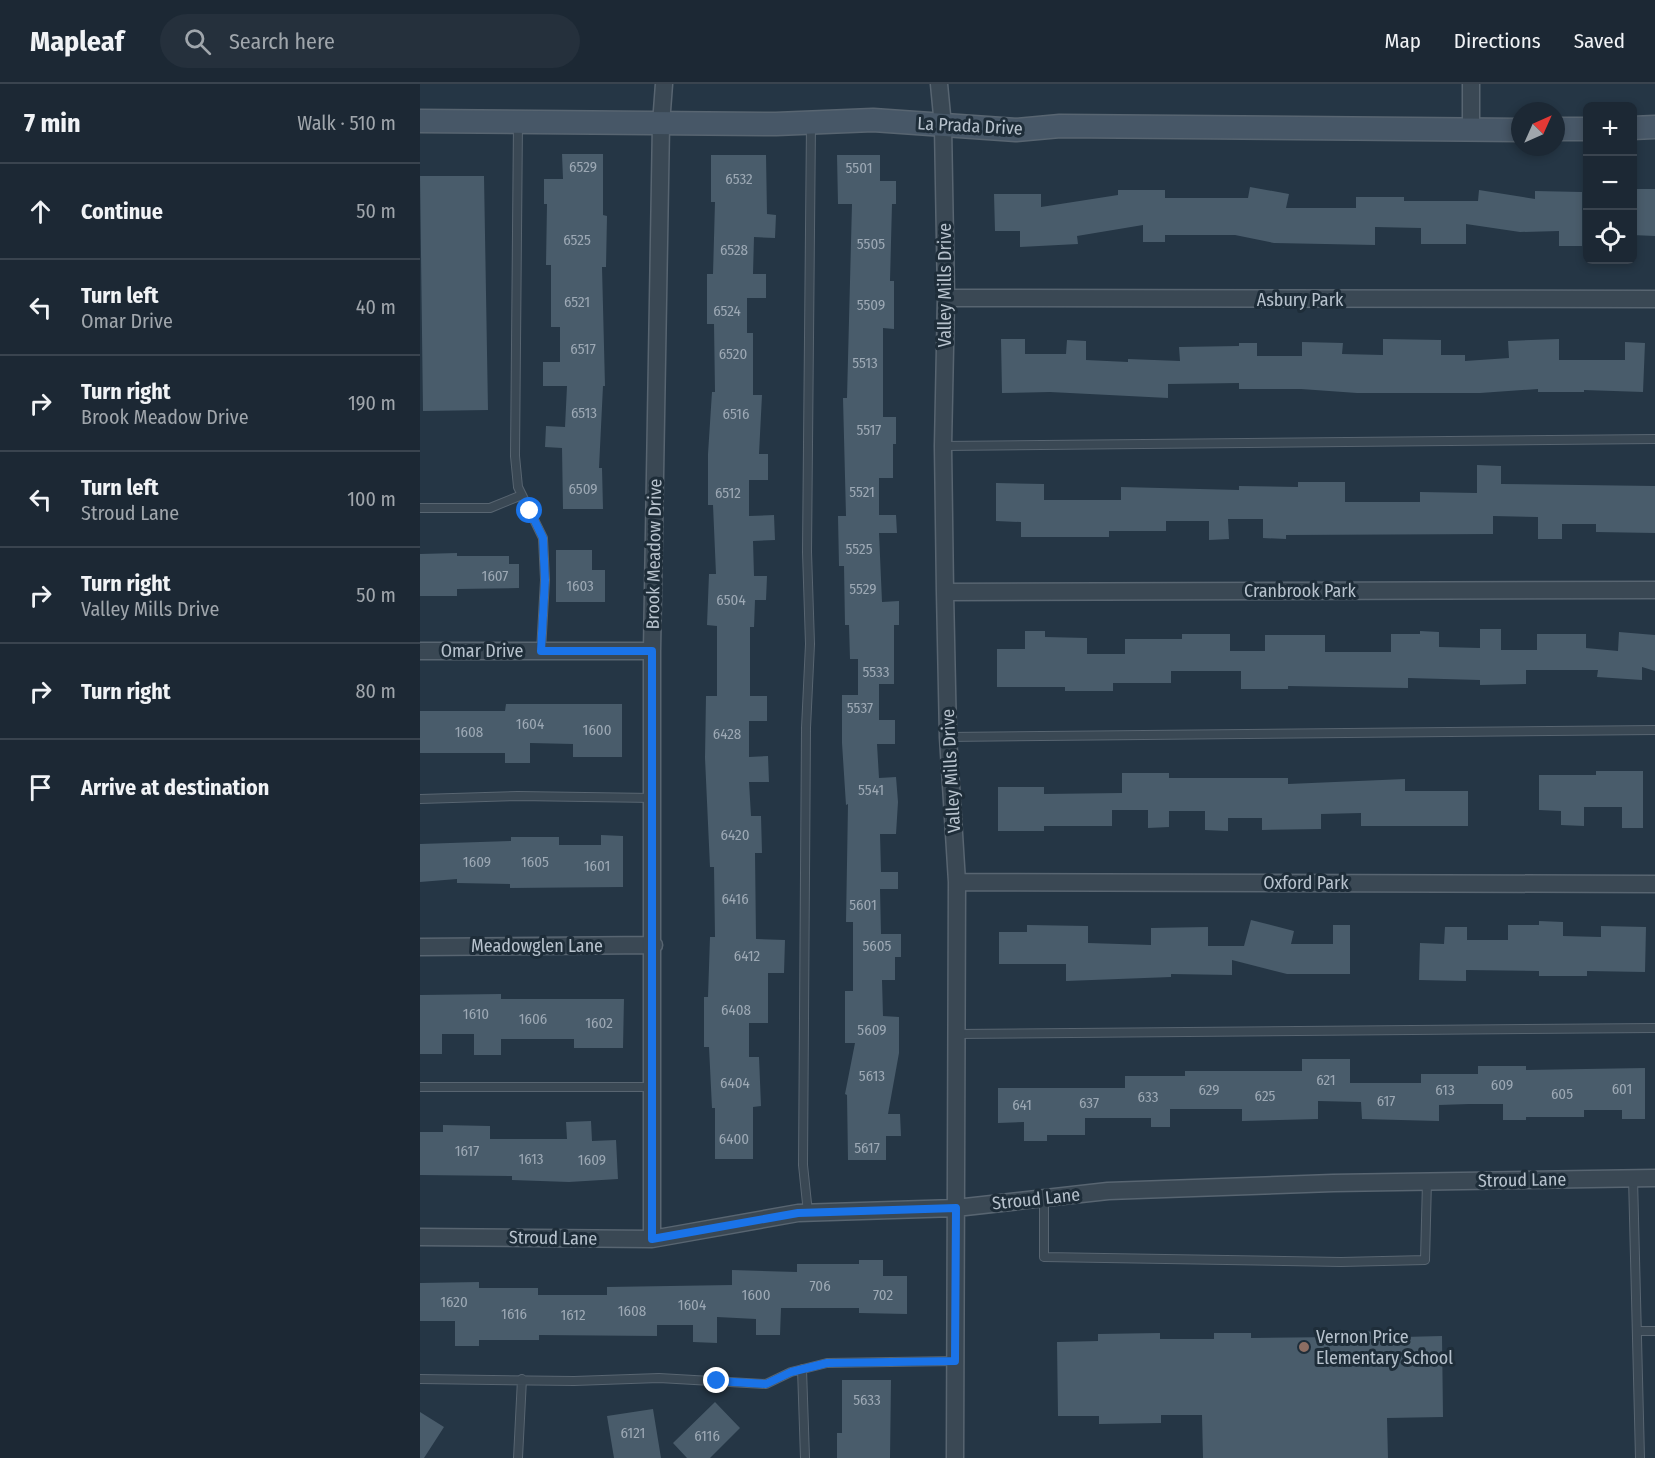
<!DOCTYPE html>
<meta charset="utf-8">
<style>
:root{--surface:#1c2834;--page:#25303c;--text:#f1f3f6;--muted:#a0a6ac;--line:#3a444f}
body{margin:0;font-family:"Fira Sans Condensed",sans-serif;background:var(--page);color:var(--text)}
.controls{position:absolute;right:18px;top:18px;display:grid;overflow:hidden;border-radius:9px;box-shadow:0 3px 9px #0003}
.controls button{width:54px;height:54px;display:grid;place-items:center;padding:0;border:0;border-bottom:2px solid var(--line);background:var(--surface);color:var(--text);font:30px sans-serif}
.compass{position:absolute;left:1091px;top:18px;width:54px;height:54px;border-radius:50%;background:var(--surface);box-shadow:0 3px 9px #0003;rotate:45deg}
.stop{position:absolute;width:18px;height:18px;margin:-14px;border:4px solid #1a73e8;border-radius:50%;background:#fff}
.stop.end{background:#1a73e8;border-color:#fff;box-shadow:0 2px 6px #0008}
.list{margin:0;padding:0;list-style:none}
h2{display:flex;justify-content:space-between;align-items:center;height:78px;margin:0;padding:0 24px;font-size:26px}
h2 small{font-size:20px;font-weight:400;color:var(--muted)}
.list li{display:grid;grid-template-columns:39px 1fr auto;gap:18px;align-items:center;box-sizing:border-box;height:96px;padding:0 24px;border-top:2px solid var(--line)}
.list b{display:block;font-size:22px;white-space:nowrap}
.list p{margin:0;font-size:20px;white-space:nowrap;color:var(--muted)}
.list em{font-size:20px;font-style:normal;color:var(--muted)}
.icon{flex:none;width:33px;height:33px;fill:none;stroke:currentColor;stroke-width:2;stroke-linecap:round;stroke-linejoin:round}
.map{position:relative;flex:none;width:1235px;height:1374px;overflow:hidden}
header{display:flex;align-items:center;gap:36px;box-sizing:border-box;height:84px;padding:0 30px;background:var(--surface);border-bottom:2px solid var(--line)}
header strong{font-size:28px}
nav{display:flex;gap:33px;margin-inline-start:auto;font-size:21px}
.search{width:420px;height:54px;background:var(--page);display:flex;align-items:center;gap:15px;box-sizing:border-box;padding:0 21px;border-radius:33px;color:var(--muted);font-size:22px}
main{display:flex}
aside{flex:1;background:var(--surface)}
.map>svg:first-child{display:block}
</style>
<header>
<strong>Mapleaf</strong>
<div class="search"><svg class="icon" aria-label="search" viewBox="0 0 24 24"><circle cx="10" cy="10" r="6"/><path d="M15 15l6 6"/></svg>Search here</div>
<nav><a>Map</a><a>Directions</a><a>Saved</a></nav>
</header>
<main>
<aside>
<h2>7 min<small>Walk · 510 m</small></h2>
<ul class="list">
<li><svg class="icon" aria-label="ahead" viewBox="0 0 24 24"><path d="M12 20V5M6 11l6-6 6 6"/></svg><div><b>Continue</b></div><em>50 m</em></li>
<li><svg class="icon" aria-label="left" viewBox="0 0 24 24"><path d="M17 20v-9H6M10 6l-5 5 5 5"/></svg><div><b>Turn left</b><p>Omar Drive</p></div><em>40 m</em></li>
<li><svg class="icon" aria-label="right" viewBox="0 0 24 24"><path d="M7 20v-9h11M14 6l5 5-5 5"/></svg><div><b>Turn right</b><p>Brook Meadow Drive</p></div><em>190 m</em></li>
<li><svg class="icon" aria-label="left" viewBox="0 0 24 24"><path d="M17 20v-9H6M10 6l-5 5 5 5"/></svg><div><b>Turn left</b><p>Stroud Lane</p></div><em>100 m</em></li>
<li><svg class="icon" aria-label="right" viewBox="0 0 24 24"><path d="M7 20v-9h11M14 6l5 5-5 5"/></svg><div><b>Turn right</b><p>Valley Mills Drive</p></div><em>50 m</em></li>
<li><svg class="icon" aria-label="right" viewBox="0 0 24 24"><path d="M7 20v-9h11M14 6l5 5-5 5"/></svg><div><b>Turn right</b></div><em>80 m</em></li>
<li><svg class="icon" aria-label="arrive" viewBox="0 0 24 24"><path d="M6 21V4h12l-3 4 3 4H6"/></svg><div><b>Arrive at destination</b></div></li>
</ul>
</aside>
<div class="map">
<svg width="1235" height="1374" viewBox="0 0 1235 1374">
<rect width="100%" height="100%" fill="#253645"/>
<path fill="#495c6b" d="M142,70H183V131L187,132L186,183H182L185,302H183L179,384H182L183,425H143L142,364L125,363L126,342L145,343L147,302H123V278H140V243H131V181H126L127,120H124V95H143Z
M291,71H346L347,130L356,131L355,154L334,153L333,190H346V214H327V249H333V311H342L339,370H348V396H329V432L354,431L355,456L333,457L334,492H347L346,516H335L334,543H330V612H347V637H329V673L348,672L349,698H329L331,732H341L342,769H335L336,855L365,856L364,889H348V939H329V973H339L341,1022L333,1023V1075H295V1024H292L289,963H284V913H288L290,853H295L294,783H290L285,674L286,612H297V542L287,541L289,490H296L293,421H288V370L292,308H295L294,240H287V190H293L295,118H291Z
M417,71H460V97H476V120H472L470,197H474V245L463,244V333H476V360H473V394H459V431H476L477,449H459L462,518L479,517V541H474V600H459V636H475V660H457L459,694L476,693L478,718L476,750H460L461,788H478V805H460L461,850H481V873H475V896H462L463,932L479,933V969L468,1030H480L481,1052H466V1076H428L427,1011L425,1010L435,959H425V907H433V838H426L428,720L426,721L422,659V611H438V575H430L429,541H425L424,482H419L418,432H426L423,314H427L432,120H418Z
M0,92H64L68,326L3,327Z
M830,103L869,110L866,124H936V113H984V117H1058L1059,106L1115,115V107L1162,108V162H1139V147L1100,148L1046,140V160H1001V144L955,143V161L854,159L815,151H745V158H723V141L657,152L658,160L600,163V147H575L574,110H621V123L698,111V106H745V114H828Z
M1212,105H1235V152L1212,151Z
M581,255H605V270H646L647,256L666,257V276L708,278V275L760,277L759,263L819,262V259H837V272H882V258L923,259L922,270L963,271V255L1021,256V271H1045V277L1089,274L1088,257L1139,255V276H1205V258L1225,259L1223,308L1164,306V308H1118V305L1060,309H937L881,305H819V299L748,300V314L630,308L582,309Z
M1057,381L1081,382V400L1235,402V449L1176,448V440H1142V455H1118V433L1073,432V450L866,451V455L843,454V435H808L809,455L789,456V437H746V447H689V453H601V438L576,437V399L624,400V416H701V403L819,406V402L878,403V398H925V418H1000V408L1057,409Z
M136,466H172V486H185V518H136Z
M37,469V472H89V480H99V504L37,505V512H0V470Z
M1060,545H1081V566H1117V550H1166V564L1198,567L1199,548L1235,551V587L1222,583V596L1177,593L1178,586H1106V600L1060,601V596L988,594V604L868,602V605H821V587H751V599H693V607H645V603H577V565H605V547H625V553L667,554V570H705V555H762V550H810V567H845V551H905V568H971V550H1000V547L1019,548V563L1060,564Z
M86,620H202V673H153V660L110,659V679H85V669H0V627H85Z
M1176,687H1223V744H1202V723H1164V742L1141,741V727L1119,726V691H1176Z
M702,689H749V694H868V700L985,695V707H1048V742H941V729L901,730V745L842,746V734H808V747L785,746V727H749V743L728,744V726H692V742H624V747H578V703H624V710L702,709Z
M181,751L203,752V803L90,804V800L37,799V795L0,798V760L91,757V753H139V761H181Z
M831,836L874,847L871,860H913V841H930V890H867L812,876V891L751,890V893L646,897V880H579V848H607V841L668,842V859L731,861V844L788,843V862H824Z
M1119,837L1143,838V852L1181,853V842L1226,843L1225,888L1167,887V892H1119V887L1046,886V897L999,896L1000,859L1024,860L1025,843H1047V856H1088V841H1119Z
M81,910V915H204L203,964H154V955H81V971H54V950H22V970H0V911Z
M882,975H930V999H1001V990H1058V982H1106V986L1225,984V1035H1202V1026H1164V1033H1106V1036H1083V1020H1049L1019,1021V1037L942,1035L941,1018L898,1017V1035L822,1037V1025H750V1043H731V1034H665V1051H627V1057H604V1038L578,1039V1004H705V992H765V987H882Z
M171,1037L172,1057L196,1056L198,1095L149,1098L92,1096V1092L0,1091V1048H23V1041L70,1042V1055H147L146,1038Z
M439,1176H463V1192H487V1230L439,1229V1224H361L360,1251H336V1235L297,1233V1259L273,1258V1241H237V1252L119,1251V1256H59V1262H35V1237H0V1199L59,1198V1204H118V1211H187V1203L312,1201V1186L377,1188V1180H439Z
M982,1247L983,1253L1022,1252L1023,1333L967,1334L968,1374H783L782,1331H741V1339L679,1340V1332H638L637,1258L678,1257V1250L740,1249V1255H794V1249H831V1254L918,1253V1248Z
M422,1296H471L470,1374H417V1349H422Z
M295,1318L320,1344L290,1374H267L253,1359Z
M233,1325L241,1374H194L187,1332Z
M0,1328L24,1343L4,1374H0Z"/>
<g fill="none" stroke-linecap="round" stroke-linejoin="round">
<defs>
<path id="lane" d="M98,38L95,372L98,403L123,454L125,496L121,567
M523,362L1235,355
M0,424H70L102,411
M528,653L1235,646
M0,715L98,712L233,714
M536,950L1235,944
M0,1003H233
M1213,1094L1220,1374
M624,1114V1173L921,1178L1005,1176L1007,1097
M388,1129L383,1081L386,644L390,560L387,468L391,39
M1217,1247H1235
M382,1285L385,1374
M0,1295L154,1297L239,1294L346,1300L371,1288L407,1279L535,1277
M98,1374L102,1295"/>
<path id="street" d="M519,0L523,42L526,214L523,362L525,508L528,653L537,798L535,1374
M1051,0V47
M526,214L1235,215
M525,508L1235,506
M0,567H232
M537,798L1235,800
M0,863L234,861
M0,1153L232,1155L378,1129L536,1124L688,1107L913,1099L1235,1094
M232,1155V567L241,40L244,0"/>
<path id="secondary" d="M0,37L356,40L453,36L596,46L640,42L1100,46
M1212,44L1235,43
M1136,45H1168"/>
</defs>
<use href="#lane" stroke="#586571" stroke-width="10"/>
<use href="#street" stroke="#586571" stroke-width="19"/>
<use href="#secondary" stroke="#586571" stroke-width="25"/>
<use href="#lane" stroke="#3a4854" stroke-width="8"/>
<use href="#street" stroke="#3a4854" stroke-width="16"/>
<use href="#secondary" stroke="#475767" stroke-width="22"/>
</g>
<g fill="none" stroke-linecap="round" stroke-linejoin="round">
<path stroke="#1a73e8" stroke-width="8" d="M110,427L123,454L125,496L121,567H232V1155L378,1129L536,1124L535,1277L407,1279L371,1288L346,1300L297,1297"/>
</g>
<circle fill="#8d6e63" stroke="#1e2d39" stroke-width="2" cx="884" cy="1263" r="6"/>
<g text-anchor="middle" stroke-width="6" stroke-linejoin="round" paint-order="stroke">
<g font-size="15" fill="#9ca8b4">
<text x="163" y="88">6529</text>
<text x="439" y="89">5501</text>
<text x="319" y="100">6532</text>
<text x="157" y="161">6525</text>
<text x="451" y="165">5505</text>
<text x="314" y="171">6528</text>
<text x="157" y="223">6521</text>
<text x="451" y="226">5509</text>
<text x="307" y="232">6524</text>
<text x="163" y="270">6517</text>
<text x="313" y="275">6520</text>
<text x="445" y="284">5513</text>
<text x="164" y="334">6513</text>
<text x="316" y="335">6516</text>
<text x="449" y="351">5517</text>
<text x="163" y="410">6509</text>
<text x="442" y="413">5521</text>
<text x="308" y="414">6512</text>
<text x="439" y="470">5525</text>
<text x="75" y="497">1607</text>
<text x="160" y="507">1603</text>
<text x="443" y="510">5529</text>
<text x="311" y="521">6504</text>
<text x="456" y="593">5533</text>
<text x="440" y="629">5537</text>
<text x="110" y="645">1604</text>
<text x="177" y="651">1600</text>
<text x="49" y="653">1608</text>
<text x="307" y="655">6428</text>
<text x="451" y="711">5541</text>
<text x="315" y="756">6420</text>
<text x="57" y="783">1609</text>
<text x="115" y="783">1605</text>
<text x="177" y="787">1601</text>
<text x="315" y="820">6416</text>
<text x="443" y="826">5601</text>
<text x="457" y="867">5605</text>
<text x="327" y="877">6412</text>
<text x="316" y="931">6408</text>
<text x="56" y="935">1610</text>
<text x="113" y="940">1606</text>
<text x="179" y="944">1602</text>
<text x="452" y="951">5609</text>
<text x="452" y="997">5613</text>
<text x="906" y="1001">621</text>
<text x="315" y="1004">6404</text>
<text x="1082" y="1006">609</text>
<text x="1202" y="1010">601</text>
<text x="789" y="1011">629</text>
<text x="1025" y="1011">613</text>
<text x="1142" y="1015">605</text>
<text x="845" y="1017">625</text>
<text x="728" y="1018">633</text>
<text x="966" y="1022">617</text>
<text x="669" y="1024">637</text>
<text x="602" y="1026">641</text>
<text x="314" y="1060">6400</text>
<text x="447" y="1069">5617</text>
<text x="47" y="1072">1617</text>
<text x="111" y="1080">1613</text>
<text x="172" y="1081">1609</text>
<text x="400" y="1207">706</text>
<text x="336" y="1216">1600</text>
<text x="463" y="1216">702</text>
<text x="34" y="1223">1620</text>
<text x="272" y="1226">1604</text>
<text x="212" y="1232">1608</text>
<text x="94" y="1235">1616</text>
<text x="153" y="1236">1612</text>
<text x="447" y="1321">5633</text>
<text x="213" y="1354">6121</text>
<text x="287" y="1357">6116</text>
</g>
<g font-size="18" fill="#b7c2cd" stroke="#1e2d39">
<text transform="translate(550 42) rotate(3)" y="6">La Prada Drive</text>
<text transform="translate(525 201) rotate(-90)" y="6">Valley Mills Drive</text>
<text x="880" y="222">Asbury Park</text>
<text transform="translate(234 470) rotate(-89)" y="6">Brook Meadow Drive</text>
<text x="880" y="513">Cranbrook Park</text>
<text x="62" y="573">Omar Drive</text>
<text transform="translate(531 687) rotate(-93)" y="6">Valley Mills Drive</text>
<text x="886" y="805">Oxford Park</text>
<text x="117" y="868">Meadowglen Lane</text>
<text transform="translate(1102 1096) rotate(-1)" y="6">Stroud Lane</text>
<text transform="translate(616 1115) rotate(-6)" y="6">Stroud Lane</text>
<text transform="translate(133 1154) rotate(1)" y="6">Stroud Lane</text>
</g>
<g font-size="18" fill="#b7c2cd" stroke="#1e2d39" text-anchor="start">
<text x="896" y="1259">Vernon Price<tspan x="896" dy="21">Elementary School</tspan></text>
</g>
</g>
</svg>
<div class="controls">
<button>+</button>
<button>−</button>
<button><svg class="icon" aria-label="locate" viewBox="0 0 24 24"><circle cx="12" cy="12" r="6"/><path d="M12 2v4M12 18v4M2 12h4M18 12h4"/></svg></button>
</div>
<svg class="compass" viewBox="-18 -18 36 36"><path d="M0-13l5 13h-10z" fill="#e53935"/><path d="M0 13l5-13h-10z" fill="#a0a6ac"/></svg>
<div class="stop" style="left:110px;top:427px"></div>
<div class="stop end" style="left:297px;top:1297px"></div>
</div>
</main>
